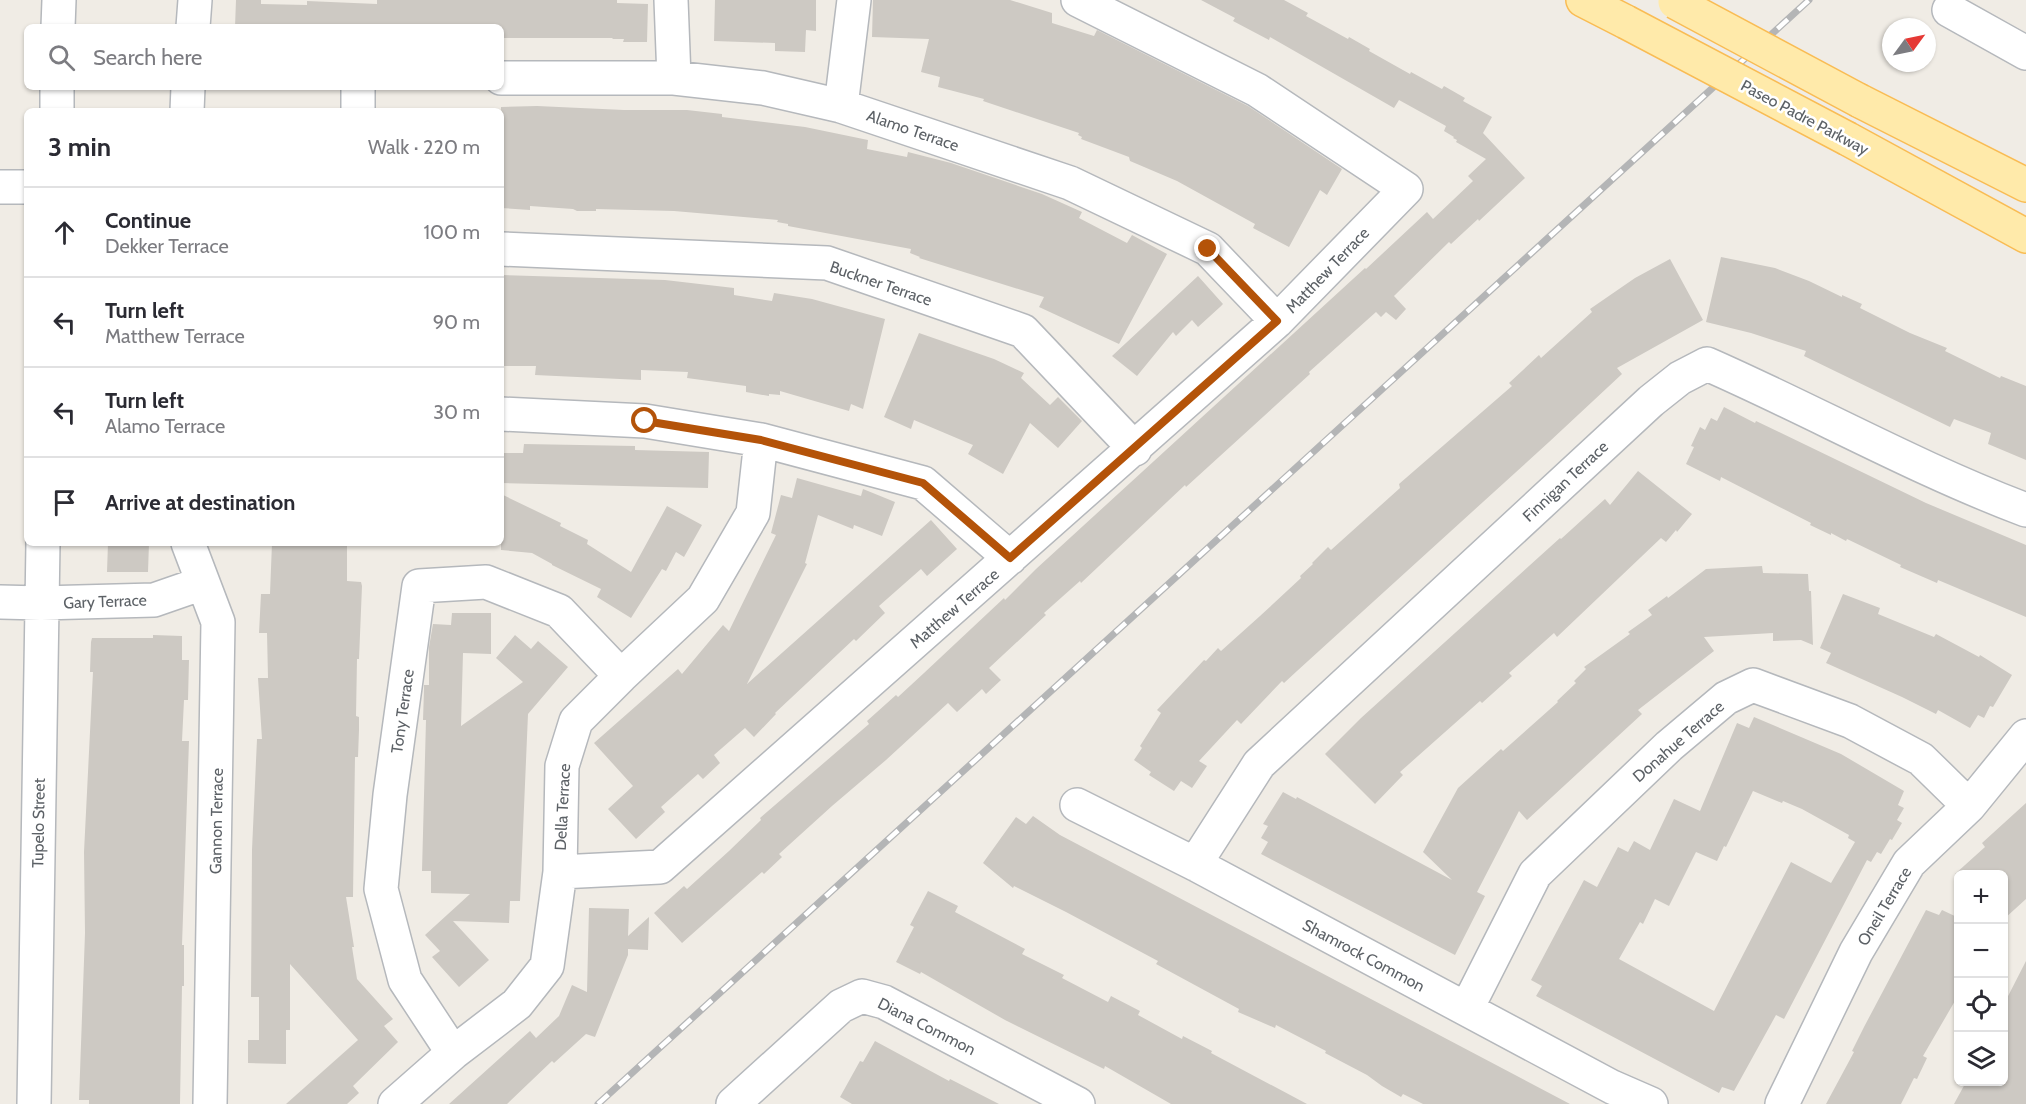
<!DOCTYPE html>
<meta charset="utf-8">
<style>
:root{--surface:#fff;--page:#f7f7f7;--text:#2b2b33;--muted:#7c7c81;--line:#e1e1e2}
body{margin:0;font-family:Cabin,sans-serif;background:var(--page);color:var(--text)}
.controls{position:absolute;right:18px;bottom:18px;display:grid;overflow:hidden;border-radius:9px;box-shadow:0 2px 4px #0004}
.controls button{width:54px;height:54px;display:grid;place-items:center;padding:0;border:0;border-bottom:2px solid var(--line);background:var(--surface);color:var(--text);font:30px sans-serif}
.compass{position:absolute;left:1882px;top:18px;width:54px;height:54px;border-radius:50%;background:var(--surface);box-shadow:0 2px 4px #0004;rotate:57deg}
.stop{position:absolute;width:18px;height:18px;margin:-14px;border:4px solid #b45309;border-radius:50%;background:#fff}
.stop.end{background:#b45309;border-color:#fff;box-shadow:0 2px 6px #0008}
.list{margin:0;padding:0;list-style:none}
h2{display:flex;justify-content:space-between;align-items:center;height:78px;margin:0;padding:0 24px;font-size:26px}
h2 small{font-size:20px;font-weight:400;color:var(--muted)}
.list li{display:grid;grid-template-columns:39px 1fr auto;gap:18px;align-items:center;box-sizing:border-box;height:90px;padding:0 24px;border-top:2px solid var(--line)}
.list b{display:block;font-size:22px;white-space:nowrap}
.list p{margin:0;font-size:20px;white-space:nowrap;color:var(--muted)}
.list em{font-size:20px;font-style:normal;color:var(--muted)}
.icon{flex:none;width:33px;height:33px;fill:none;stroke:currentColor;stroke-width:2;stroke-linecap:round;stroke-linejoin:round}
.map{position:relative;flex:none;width:2026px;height:1104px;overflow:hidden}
.search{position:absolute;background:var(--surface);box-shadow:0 2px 4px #0004;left:24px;top:24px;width:480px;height:66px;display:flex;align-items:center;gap:15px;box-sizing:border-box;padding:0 21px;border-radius:9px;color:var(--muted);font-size:22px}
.panel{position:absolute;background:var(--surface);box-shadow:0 2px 4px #0004;left:24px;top:108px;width:480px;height:438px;border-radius:9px}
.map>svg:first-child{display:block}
</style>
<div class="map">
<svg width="2026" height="1104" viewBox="0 0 2026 1104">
<rect width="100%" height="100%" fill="#f0ece5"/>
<path fill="#cdc9c3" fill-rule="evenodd" d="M236,0H261V4L307,5V1L377,4V0H617V3L648,4L647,42H623L624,39H612L613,38H501V27H235Z
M715,0H816V31L806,30L805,52L775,51V43L714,41Z
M873,0H1010L1052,13V23L1094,36L1097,30L1248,106L1342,169L1327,195L1320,190L1289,247L1253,228L1255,224L1177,181L1130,161L1129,157L1081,139L1082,137L1078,135L1079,133L983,101L984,99L938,87L940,77L921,72L929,39L872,37Z
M1201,0H1284L1308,13L1306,16L1348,39L1349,37L1370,49L1369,51L1410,74L1411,72L1442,89L1444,86L1465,98L1463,101L1492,117L1483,133L1525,178L1479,221L1478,219L1451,244L1449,242L1394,296L1406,309L1396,320L1386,312L1381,317L1376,312L1309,372L1310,374L1186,487L1185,485L1081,583L1080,581L1044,613L1046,615L989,668L1001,680L986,694L982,689L957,712L948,703L886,760L832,806L779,854L782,857L764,874L762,872L682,943L654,913L684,886L687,889L729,851L761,820L760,818L869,724L867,721L896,695L898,697L924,673L1004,598L1005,600L1036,569L1365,268L1366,269L1427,212L1433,219L1473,181L1468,176L1486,159L1456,142L1457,140L1453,138L1454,137L1444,131L1446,126L1399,100L1394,108L1270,37L1269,40L1233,21L1235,18Z
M537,106L624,110H687L722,114V117L805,127L868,140L867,149L907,157L908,152L951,163L1042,194L1082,212L1079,218L1127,243L1132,235L1167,254L1119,344L1039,307L1044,297L919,258L920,257L910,253L911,249L788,226V224L777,222L778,220L674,211L596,209V211H577L573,209L530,206V210L501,208V107Z
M1721,257L1775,268L1809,281L1842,297V295L1862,304L1860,308L1910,333L1947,348L1945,351L2000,378L2001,376L2026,386V460L1988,444L1991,433L1954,419L1950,427L1804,356L1806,351L1751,333L1706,322Z
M1670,259L1703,320L1617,368L1622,374L1549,442L1297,671L1284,683L1282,681L1241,724L1237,720L1199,761L1207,766L1192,788L1181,781L1174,791L1149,775L1151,772L1134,760L1142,748L1140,746L1161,713L1157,710L1204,660L1206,661L1218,648L1221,651L1260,616L1301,578L1300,576L1313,564L1312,563L1328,547L1331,550L1400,488L1399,484L1512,386L1509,383L1539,355L1541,358L1592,312L1590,309L1635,278Z
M501,275L665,280L734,288V295L772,301L774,293L812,299L885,319L863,409L851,404L849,411L780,391V395L769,394V396L746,392V386L687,378L688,372L641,370V380L535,375L536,366H501Z
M1198,276L1223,304L1220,307L1198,327L1192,320L1176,336L1173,332L1137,376L1112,356Z
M919,333L994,359L1024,373L1021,378L1050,405L1058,397L1082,421L1058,448L1030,423L1003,474L968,454L973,445L914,420L911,429L884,417Z
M1724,407L1755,423L1756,421L1926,503L2026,545V617L1938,580L1937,583L1900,567L1901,565L1847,539L1846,541L1831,533V535L1810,525L1811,523L1721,477L1720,481L1686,464L1694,447L1691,446L1700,427L1705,430L1711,418L1717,421Z
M524,444L635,446V450L709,452L708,488L502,483V453H523Z
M1638,471L1692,514L1677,532L1676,530L1666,542L1661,538L1557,637L1554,633L1509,673L1512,676L1482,703L1480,701L1400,772L1403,775L1375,804L1325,754L1361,718L1560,538L1561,539L1605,499L1610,505Z
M797,478L861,496L863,489L895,502L882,536L854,525L853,529L818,515L805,563L807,564L747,684L931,520L957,549L927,576L921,569L879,606L885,613L856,641L854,639L775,713L776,714L754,737L745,728L714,755L720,763L703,779L698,774L661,807L665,812L636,839L608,809L633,786L594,743L678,669L682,674L723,625L729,631L776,535L771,533L781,495L792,498Z
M501,494L561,523L560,526L588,540L587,544L631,572L667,506L702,525L684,557L676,552L666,571L662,569L631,618L597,597L601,589L552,565V564L532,553L501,550Z
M108,543H149L148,572H107Z
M272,543H347V581L361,582L362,586L359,659H357L356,716L359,717V730L358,757H355L353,897H346L354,947H352L357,979L393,1019L384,1026L398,1042L353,1086L359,1093L347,1104H286L358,1040L290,964V1030H286V1064L248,1063V1040H259V997H251L252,850L257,739H262L258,678H268L267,633H259L261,594H270Z
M1762,566L1763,573L1808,574L1809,591H1811L1813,645L1801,640L1773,641V633L1704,637L1714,651L1638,710L1642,714L1527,820L1519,811L1477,892L1485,896L1455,955L1261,854L1268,842L1261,838L1268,826L1263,824L1283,792L1296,799L1297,797L1452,880L1423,852L1458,788L1501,749L1503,751L1558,702L1557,701L1576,683L1574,681L1586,669L1584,667L1630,634L1628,632L1652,615L1648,610L1667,596L1668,598L1706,569Z
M1843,594L1880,608L1878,614L1934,637L1936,634L1979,657L1980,655L2012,675L1993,707L1990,706L1984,718L1978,715L1970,728L1938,710L1936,714L1902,697L1826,663L1831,653L1820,648Z
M452,613H491V654L463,653L461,726L523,682L496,658L515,635L531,649L538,641L568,667L528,714L520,901H510L509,923L453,921L489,960L459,987L432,957L440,951L425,935L470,894L431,893V871H422L426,720H423L424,690V685H429V647L433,624L451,625Z
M153,635L182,636V660H189L188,700H184L182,741H189L182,945H184V986H182L180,1104H89V1100H79L85,933L84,852L93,672H90L91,642L92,638H153Z
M1754,717L1841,754L1904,791L1898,805L1904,808L1897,820L1902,823L1892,840L1890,839L1881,854L1877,852L1871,862L1867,860L1784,1019L1776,1015L1734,1091L1722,1087L1719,1093L1536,996L1542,986L1531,980L1584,880L1597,887L1618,847L1628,852L1634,841L1650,850L1674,799L1700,811L1737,723L1749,728ZM1753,791L1782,803L1783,801L1802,809L1849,835L1848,838L1855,842L1831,883L1791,862L1714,1011L1619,959L1640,922L1643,924L1655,899L1669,906L1696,852L1717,861L1724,846L1726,847Z
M2026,803V899L2004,919V874H1955L1985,847L1982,843Z
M1033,816L1060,835L1570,1104H1423L1403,1094L1401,1097L1382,1086L1367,1075L1325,1053L1326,1051L1276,1025L1275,1028L1238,1012L1239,1009L1156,964L1158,961L1066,912L1014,886L1013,888L983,863L1016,817L1026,824Z
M928,891L958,906L955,912L1025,949L1022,954L1064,975L1062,978L1108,1002L1111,996L1140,1011L1138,1015L1182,1039L1183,1036L1212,1051L1211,1053L1307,1104H1171L1105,1066L1104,1069L1005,1020L921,972L920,974L896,962L914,927L910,925Z
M589,908L629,909L628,936L649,917L648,950L628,949V955L595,1037L586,1034L554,1063L552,1061L507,1104H449L530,1031L536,1038L559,1016L572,985L587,992Z
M1926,910L1939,915L1942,910L1959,918V994L1923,1056L1927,1058L1917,1079L1914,1078L1901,1104H1826L1854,1052L1852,1051L1864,1027Z
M2026,961V1104H1954L1966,1082H2004V1004Z
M875,1041L949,1081L950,1079L999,1104H852L840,1097L860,1061L863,1062Z"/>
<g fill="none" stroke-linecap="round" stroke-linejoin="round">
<defs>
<path id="minor" d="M671,0L674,78
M1949,10L2026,53
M58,27L59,0
M193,27L195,0
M501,78H674L763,88L841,106L1070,183L1208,249L1277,321
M358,87V111
M841,106L854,0
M57,111V87
M187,111L188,87
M0,187H27
M501,249L827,263L1023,331L1135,449
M501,414L645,421L718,433L761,440L923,483L1010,558
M188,543L218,622L210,1104
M0,602L41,603L154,600L203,583
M1077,805L1195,864L1612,1087L1651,1104
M1195,864L1259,764L1651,401L1680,378L1707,364C1814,411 1917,469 2026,510
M560,872L660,867L1277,321L1406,189L1257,90L1078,0
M1467,1008L1535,874L1669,746L1726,698L1753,685L1850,721L1921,759L1969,806
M453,1053L405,980L381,889L390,795L419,586L486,582L559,611L621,676
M34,1104L43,543
M395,1104L453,1053L517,1004L547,966L560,872L562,766L576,721L621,676L703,599L753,513L761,440
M733,1104L841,1006L862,996L884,1002L1078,1104
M1782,1104L1856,952L1909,863L1969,806L2026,736"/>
<path id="major" d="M1583,0L1626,22
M1860,101L2026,185
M1848,139L2026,236"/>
</defs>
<use href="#minor" stroke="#b5b8bc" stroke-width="36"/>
<use href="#major" stroke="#f9bc54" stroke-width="36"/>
<use href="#minor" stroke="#fff" stroke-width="33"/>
<use href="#major" stroke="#ffeaaa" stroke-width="33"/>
<defs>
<path id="rail" d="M598,1104L1809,0"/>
</defs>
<use href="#rail" stroke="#b4b5b6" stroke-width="7"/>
<use href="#rail" stroke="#fff" stroke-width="4.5" stroke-dasharray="14" stroke-linecap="butt"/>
<defs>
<path id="major-bridge" d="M1675,2L1860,101
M1626,22L1848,139"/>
</defs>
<use href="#major-bridge" stroke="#f9bc54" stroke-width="36" stroke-linecap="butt"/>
<use href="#major-bridge" stroke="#ffeaaa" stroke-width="33"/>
</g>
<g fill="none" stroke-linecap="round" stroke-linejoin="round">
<path stroke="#b45309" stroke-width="8" d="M645,421L761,440L923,483L1010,558L1277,321L1208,249"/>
</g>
<g text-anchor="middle" stroke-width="5" stroke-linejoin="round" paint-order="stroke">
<g font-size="16" fill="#5c6166" stroke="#fff">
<text transform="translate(1805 117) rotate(28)" y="6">Paseo Padre Parkway</text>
<text transform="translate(913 130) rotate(19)" y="6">Alamo Terrace</text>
<text transform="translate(1327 270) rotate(-46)" y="6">Matthew Terrace</text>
<text transform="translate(881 283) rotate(19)" y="6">Buckner Terrace</text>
<text transform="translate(1565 481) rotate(-43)" y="6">Finnigan Terrace</text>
<text transform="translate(105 601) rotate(-2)" y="6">Gary Terrace</text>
<text transform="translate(954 608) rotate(-41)" y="6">Matthew Terrace</text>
<text transform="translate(402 711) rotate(-82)" y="6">Tony Terrace</text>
<text transform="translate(1678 741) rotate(-41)" y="6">Donahue Terrace</text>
<text transform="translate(562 807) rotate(-87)" y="6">Della Terrace</text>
<text transform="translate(216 821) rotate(-89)" y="6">Gannon Terrace</text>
<text transform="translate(38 823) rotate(-89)" y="6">Tupelo Street</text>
<text transform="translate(1884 906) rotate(-59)" y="6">Oneil Terrace</text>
<text transform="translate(1364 955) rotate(28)" y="6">Shamrock Common</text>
<text transform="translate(927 1026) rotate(27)" y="6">Diana Common</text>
</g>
</g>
</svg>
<div class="controls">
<button>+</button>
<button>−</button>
<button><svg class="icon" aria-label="locate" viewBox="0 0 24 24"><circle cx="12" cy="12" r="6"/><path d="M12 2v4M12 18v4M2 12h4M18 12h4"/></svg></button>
<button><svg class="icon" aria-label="layers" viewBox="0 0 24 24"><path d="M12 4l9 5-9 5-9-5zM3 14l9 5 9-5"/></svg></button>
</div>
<svg class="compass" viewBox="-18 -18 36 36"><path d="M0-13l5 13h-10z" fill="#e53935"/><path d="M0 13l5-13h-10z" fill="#7c7c81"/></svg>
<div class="stop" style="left:645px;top:421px"></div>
<div class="stop end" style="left:1208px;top:249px"></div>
<div class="search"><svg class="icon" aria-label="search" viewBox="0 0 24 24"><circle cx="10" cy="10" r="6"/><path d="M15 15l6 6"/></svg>Search here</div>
<section class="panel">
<h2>3 min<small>Walk · 220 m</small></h2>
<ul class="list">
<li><svg class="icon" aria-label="ahead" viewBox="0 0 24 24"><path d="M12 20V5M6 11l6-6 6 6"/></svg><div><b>Continue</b><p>Dekker Terrace</p></div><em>100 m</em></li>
<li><svg class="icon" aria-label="left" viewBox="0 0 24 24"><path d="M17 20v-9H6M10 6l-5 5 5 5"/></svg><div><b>Turn left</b><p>Matthew Terrace</p></div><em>90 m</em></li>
<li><svg class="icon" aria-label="left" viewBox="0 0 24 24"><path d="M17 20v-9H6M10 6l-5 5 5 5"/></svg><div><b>Turn left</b><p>Alamo Terrace</p></div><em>30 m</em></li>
<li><svg class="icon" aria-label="arrive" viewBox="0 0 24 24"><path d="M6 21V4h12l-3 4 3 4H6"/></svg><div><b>Arrive at destination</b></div></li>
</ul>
</section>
</div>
